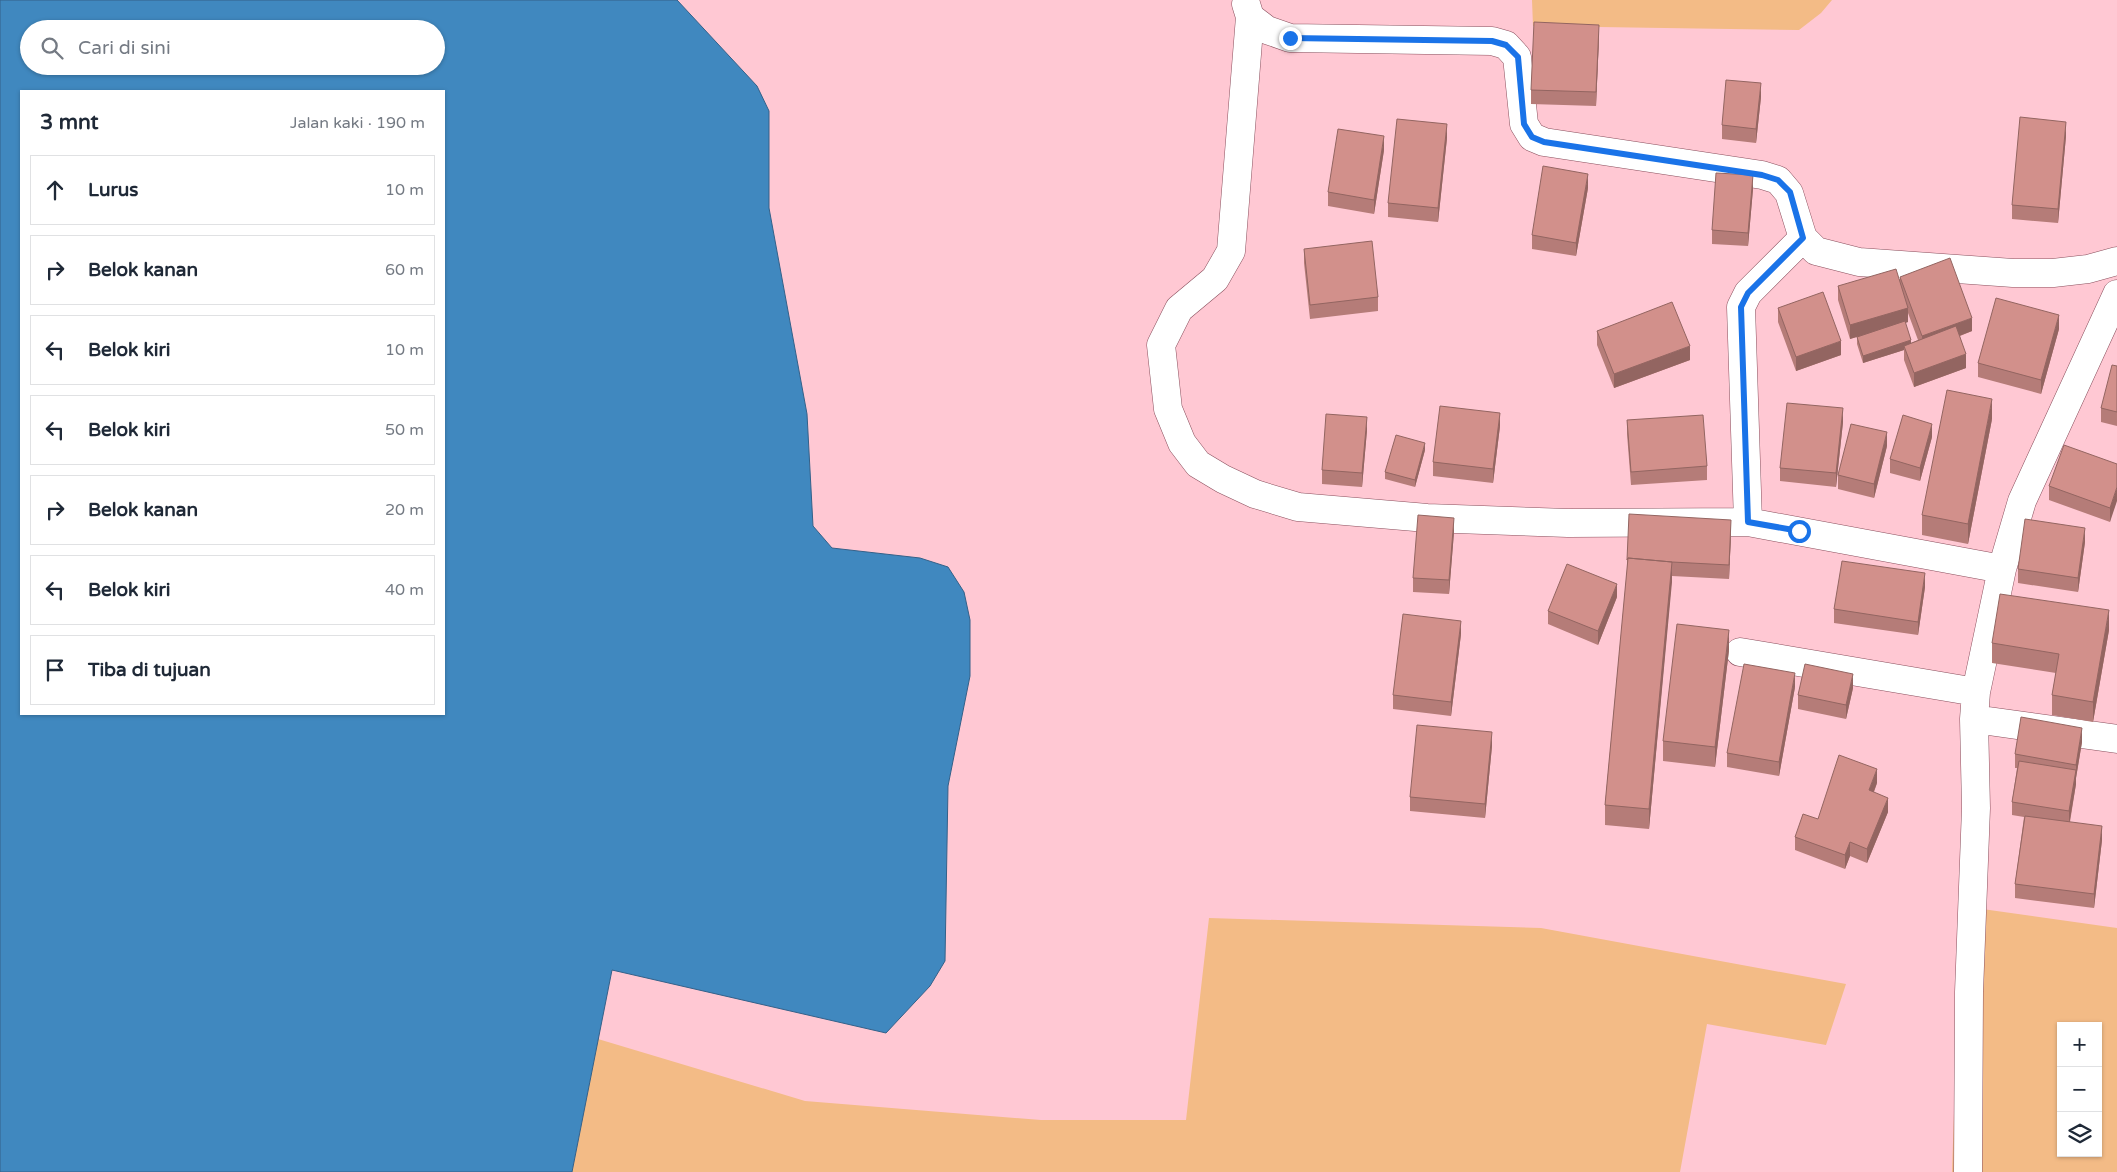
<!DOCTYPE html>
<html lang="id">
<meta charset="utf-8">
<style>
:root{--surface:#fff;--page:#f6f6f7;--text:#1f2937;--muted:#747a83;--line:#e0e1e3}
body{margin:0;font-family:"Varela Round",sans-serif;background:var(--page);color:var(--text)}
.controls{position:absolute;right:15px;bottom:15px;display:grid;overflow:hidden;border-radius:0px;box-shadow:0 1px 4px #0004}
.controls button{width:45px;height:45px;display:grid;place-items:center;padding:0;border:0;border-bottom:1px solid var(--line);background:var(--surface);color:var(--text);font:25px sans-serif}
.stop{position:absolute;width:15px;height:15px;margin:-11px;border:4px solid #1a73e8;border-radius:50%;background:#fff}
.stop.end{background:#1a73e8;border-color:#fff;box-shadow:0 1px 5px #0008}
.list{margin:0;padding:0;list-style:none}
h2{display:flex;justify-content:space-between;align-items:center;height:65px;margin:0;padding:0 20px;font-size:21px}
h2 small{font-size:16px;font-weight:400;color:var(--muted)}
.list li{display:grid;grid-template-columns:32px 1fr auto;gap:15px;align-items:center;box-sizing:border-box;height:70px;margin:0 10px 10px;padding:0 10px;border:1px solid var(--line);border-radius:0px}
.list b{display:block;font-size:19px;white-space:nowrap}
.list em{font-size:16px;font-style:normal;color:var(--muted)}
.icon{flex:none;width:28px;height:28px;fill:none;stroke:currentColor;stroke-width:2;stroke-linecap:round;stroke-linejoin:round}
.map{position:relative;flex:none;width:2117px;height:1172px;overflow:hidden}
.search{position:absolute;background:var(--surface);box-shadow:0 1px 4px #0004;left:20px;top:20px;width:425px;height:55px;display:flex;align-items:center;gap:12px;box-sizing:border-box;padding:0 18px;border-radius:28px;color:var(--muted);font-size:19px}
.panel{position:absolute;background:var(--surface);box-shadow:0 1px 4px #0004;left:20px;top:90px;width:425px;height:625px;border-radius:0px}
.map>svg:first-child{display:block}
</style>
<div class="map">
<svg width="2117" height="1172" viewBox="0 0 2117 1172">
<rect width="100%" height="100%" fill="#ffc8d3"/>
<path fill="#f3bb86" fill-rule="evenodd" d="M1532,0H1832L1821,13L1799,30L1533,26Z
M1961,906L2117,928V1172H1952ZM2061,1026H2098V1153H2061Z
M1209,918L1541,928L1846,984L1826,1045L1707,1024L1680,1172H572L598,1039L805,1101L1041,1120H1186Z"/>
<path fill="#4088bf" stroke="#346189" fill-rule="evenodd" d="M0,0H677L757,86L769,111V208L807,414L813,526L832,548L920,558L948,567L964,592L970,620V676L948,786L945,961L930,986L886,1033L612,970L572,1172H0ZM29,29H436V66H29ZM21,91H444V714H21Z"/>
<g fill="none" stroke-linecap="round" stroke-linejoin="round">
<defs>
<path id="minor" d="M1246,4L1250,17L1267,30L1290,38L1492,41L1506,45L1517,57L1524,124L1532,137L1544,142L1762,175L1778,180L1789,193L1803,238L1816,251L1859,262L2013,273H2053L2088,269L2117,261
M1250,17L1231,251L1215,279L1179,309L1161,345L1168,409L1182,443L1198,464L1223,479L1255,494L1298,507L1427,518L1568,523L1748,522L2002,569
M1748,522L1741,307L1748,293L1803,238
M1740,652L1976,692
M1974,719L2117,739
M1968,1172L1969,992L1976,808L1974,719L1976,692L2002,569L2022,501L2117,294"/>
</defs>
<use href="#minor" stroke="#8a4f5d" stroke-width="29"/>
<use href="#minor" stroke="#fff" stroke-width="28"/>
</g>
<path fill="#b57c78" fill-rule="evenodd" d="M1599,38L1596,106L1531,104V90Z
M1761,97L1756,143L1722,139V125Z
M2066,136L2058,223L2012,219V205Z
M1447,138L1438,222L1388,217V203Z
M1384,150L1374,214L1328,206V192Z
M1588,188L1576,256L1532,249V235Z
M1753,189L1748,246L1712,244V230Z
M1304,249L1378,297V311L1310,319L1304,263Z
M1900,277L1972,331L1960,336L1966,368L1914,387L1904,360V350L1863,363L1857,344V337L1865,334L1850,339L1838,300V286L1900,281ZM1908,313L1918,340L1911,343L1905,323L1908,322Z
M1778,308L1841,355L1796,371L1778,322Z
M2059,329L2041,394L1978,377V363Z
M1597,331L1690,360L1614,388L1597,345Z
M2117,366V426L2101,422V408Z
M1992,419L1968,544L1922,535V515Z
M1627,420L1707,466V480L1631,485L1627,434Z
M1843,422L1836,487L1780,481V468Z
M1500,426L1493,483L1433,476V462Z
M1367,430L1362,487L1322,484V470Z
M1932,437L1920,481L1890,473V459Z
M1887,446L1874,498L1838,489V475Z
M1425,450L1415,487L1385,479V472Z
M2117,464L2110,522L2049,500V486Z
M1454,532L1449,594L1413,592V578Z
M1731,534L1729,579L1672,576L1649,829L1605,825V805L1627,571V560Z
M2085,542L2078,592L2018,583V569Z
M1925,587L1918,635L1834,623V609Z
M1617,597L1598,645L1548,624V611Z
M2109,630L2093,722L2052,715V695L2056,673L1992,663V643Z
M1461,634L1451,716L1393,709V695Z
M1729,650L1715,767L1663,761V741Z
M1795,687L1779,776L1727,767V753Z
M1853,688L1846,719L1798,709V695Z
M2082,742L2076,778V784L2070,822L2102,840L2094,908L2015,898V884L2024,817L2012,815V802L2017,768H2015V754Z
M1492,746L1485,818L1410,811V797Z
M1877,783L1874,792L1888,812L1867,863L1850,856L1845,869L1795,850V837L1818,819Z"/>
<path fill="#936561" d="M1599,25V38L1596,106V92Z
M1761,83V97L1756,143V129Z
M2066,122V136L2058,223V209Z
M1447,124V138L1438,222V208Z
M1384,136V150L1374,214V200Z
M1588,174V188L1576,256V243Z
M1753,175V189L1748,246V233Z
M1908,308V322L1850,339V325Z
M2059,315V329L2041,394V380Z
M1972,318V331L1922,350V336Z
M1911,340V347L1904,346V350L1863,363V356Z
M1841,341V355L1796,371V357Z
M1690,346V360L1614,388V374Z
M1966,354V368L1914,387V373Z
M1992,399V419L1968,544V524Z
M1843,408V422L1836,487V473Z
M1500,413V426L1493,483V469Z
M1367,417V430L1362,487V473Z
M1932,424V437L1920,481V468Z
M1887,432V446L1874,498V484Z
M1425,443V450L1415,487V480Z
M2117,487V501L2110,522V508Z
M1454,518V532L1449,594V580Z
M1731,520V534L1729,579V565Z
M2085,528V542L2078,592V578Z
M1672,562V582L1649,829V809Z
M1925,573V587L1918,635V622Z
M1617,584V597L1598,645V631Z
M2109,610V630L2093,722V702Z
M1461,621V634L1451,716V702Z
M1729,630V650L1715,767V747Z
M1795,673V687L1779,776V762Z
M1853,674V688L1846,719V705Z
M2082,728V742L2076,778V784L2069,825V811L2076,770V765Z
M1492,732V746L1485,818V804Z
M1877,769V783L1869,804V790Z
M1888,798V812L1867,863V849Z
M2102,826V840L2094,908V894Z
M1850,842V856L1845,869V855Z"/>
<path fill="#d2908b" stroke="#936561" d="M1534,22L1599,25L1596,92L1531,90Z
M1726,80L1761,83L1756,129L1722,125Z
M2020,117L2066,122L2058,209L2012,205Z
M1397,119L1447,124L1438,208L1388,203Z
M1338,129L1384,136L1374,200L1328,192Z
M1543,166L1588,174L1576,243L1532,235Z
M1716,173L1753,175L1748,233L1712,230Z
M1372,241L1378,297L1310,305L1304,249Z
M1950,258L1972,318L1922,336L1900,277Z
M1896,269L1908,308L1850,325L1838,286Z
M1823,292L1841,341L1796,357L1778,308Z
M1996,298L2059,315L2041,380L1978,363Z
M1672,302L1690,346L1614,374L1597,331Z
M1905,321L1911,340L1863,356L1857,337Z
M1956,326L1966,354L1914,373L1904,346Z
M2112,365L2117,366V412L2101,408Z
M1947,390L1992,399L1968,524L1922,515Z
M1787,403L1843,408L1836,473L1780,468Z
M1440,406L1500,413L1493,469L1433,462Z
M1326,414L1367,417L1362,473L1322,470Z
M1703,415L1707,466L1631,472L1627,420Z
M1903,415L1932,424L1920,468L1890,459Z
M1851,424L1887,432L1874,484L1838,475Z
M1396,435L1425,443L1415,480L1385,472Z
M2064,445L2117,464V487L2110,508L2049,486Z
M1629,514L1731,520L1729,565L1672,562L1628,558L1627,560Z
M1418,515L1454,518L1449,580L1413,578Z
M2025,519L2085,528L2078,578L2018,569Z
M1628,558L1672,562L1649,809L1605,805Z
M1842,561L1925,573L1918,622L1834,609Z
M1567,564L1617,584L1598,631L1548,611Z
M2000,594L2109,610L2093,702L2052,695L2059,654L1992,643Z
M1403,614L1461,621L1451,702L1393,695Z
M1677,624L1729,630L1715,747L1663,741Z
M1744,664L1795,673L1779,762L1727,753Z
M1805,664L1853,674L1846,705L1798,695Z
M2021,717L2082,728L2076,765L2015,754Z
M1417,725L1492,732L1485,804L1410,797Z
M1839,755L1877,769L1869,790L1888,798L1867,849L1850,842L1845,855L1795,837L1803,814L1818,819Z
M2019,761L2076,770L2069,811L2012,802Z
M2025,816L2102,826L2094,894L2015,884Z"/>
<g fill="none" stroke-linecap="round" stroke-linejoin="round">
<path stroke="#1a73e8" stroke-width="6" d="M1290,38L1492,41L1506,45L1518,57L1524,124L1532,137L1544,142L1762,175L1778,180L1790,192L1803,238L1748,293L1741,307L1748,522L1799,531"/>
</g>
</svg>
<div class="controls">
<button>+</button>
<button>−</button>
<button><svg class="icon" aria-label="layers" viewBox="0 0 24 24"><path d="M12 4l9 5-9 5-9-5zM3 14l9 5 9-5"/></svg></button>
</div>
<div class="stop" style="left:1799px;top:531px"></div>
<div class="stop end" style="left:1290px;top:38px"></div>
<div class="search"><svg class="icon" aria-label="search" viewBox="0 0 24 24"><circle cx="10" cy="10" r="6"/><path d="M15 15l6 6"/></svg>Cari di sini</div>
<section class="panel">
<h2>3 mnt<small>Jalan kaki · 190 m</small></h2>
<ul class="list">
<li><svg class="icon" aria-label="ahead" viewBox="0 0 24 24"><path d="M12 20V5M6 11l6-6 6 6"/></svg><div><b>Lurus</b></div><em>10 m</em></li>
<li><svg class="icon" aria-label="right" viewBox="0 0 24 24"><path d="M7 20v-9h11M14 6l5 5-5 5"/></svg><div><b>Belok kanan</b></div><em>60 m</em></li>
<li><svg class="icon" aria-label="left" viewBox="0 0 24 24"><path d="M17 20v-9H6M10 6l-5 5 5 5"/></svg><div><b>Belok kiri</b></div><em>10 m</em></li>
<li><svg class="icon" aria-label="left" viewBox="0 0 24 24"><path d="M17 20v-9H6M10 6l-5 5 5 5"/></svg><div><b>Belok kiri</b></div><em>50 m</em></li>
<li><svg class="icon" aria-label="right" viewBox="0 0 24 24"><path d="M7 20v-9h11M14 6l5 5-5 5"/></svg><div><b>Belok kanan</b></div><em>20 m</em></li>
<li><svg class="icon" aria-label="left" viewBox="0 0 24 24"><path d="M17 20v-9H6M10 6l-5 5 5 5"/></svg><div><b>Belok kiri</b></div><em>40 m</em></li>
<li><svg class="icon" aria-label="arrive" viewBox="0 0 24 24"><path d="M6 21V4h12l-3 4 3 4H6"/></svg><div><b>Tiba di tujuan</b></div></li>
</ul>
</section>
</div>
